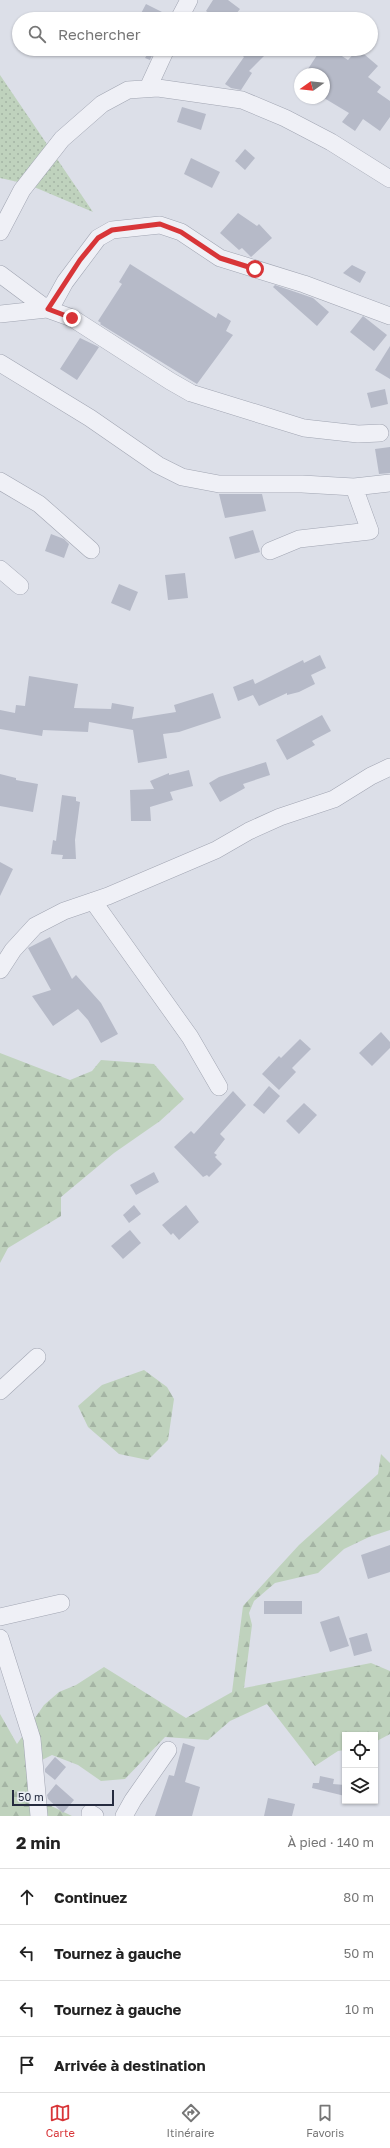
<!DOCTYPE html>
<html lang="fr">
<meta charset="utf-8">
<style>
:root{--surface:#fff;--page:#f6f6f6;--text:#222;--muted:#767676;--line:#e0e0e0;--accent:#d83538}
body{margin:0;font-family:"Golos Text",sans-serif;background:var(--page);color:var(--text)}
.controls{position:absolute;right:12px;bottom:12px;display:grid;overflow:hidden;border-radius:0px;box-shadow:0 1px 3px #0004}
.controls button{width:36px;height:36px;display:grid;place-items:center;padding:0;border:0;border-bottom:1px solid var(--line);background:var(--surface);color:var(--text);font:20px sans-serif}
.compass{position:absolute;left:294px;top:68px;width:36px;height:36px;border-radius:50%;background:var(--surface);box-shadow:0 1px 3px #0004;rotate:255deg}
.scale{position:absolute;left:12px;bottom:10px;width:102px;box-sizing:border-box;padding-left:4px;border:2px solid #252b3f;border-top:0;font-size:11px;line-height:14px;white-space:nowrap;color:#252b3f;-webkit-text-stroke:3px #ebeef5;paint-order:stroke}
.stop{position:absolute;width:12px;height:12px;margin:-9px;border:3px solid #d83538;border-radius:50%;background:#fff}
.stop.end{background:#d83538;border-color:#fff;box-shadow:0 1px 4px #0008}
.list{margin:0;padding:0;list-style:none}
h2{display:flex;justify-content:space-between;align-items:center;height:52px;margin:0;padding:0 16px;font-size:17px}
h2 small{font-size:13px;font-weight:400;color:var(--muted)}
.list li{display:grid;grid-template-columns:26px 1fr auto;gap:12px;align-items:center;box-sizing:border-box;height:56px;padding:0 16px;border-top:1px solid var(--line)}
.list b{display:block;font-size:15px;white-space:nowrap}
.list em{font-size:13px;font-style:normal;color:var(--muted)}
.icon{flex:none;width:22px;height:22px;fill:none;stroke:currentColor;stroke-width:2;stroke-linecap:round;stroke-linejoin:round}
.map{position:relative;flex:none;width:390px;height:1816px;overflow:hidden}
.search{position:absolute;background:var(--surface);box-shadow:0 1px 3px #0004;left:12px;right:12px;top:12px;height:44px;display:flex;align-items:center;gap:10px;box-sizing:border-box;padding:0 14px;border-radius:22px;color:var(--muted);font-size:15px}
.sheet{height:276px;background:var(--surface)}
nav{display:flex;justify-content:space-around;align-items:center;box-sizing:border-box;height:56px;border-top:1px solid var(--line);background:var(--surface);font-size:11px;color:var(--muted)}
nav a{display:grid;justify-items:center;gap:2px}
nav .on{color:var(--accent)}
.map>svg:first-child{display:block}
</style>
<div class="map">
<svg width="390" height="1816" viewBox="0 0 390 1816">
<defs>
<pattern id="grass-dots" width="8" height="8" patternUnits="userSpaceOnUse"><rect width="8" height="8" fill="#bfd2bd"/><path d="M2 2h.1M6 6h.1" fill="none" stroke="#a4b4a4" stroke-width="1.8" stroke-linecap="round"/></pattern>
<pattern id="forest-firs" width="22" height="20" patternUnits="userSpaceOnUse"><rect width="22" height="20" fill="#bfd2bd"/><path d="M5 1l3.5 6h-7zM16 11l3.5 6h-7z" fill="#a4b4a4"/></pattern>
</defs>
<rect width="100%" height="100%" fill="#dcdfe8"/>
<path fill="url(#grass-dots)" d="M0,75L93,212L27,184L0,178Z"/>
<path fill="url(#forest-firs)" d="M0,1053L70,1080L92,1071L101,1060L154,1064L184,1099L160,1121L114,1153L61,1197V1216L8,1248L0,1263Z
M144,1370L167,1387L174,1399L168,1440L148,1460L119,1454L88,1427L78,1406L102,1385Z
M381,1454L390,1463V1530L369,1537L344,1549L318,1573L275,1583L254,1601L249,1613L252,1625L244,1688L371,1663L390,1671V1734L375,1742V1735H345V1750L338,1751L315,1766L267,1704L230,1721L208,1740L165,1737L125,1779L101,1781L78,1765L52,1755L42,1760L45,1803L72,1816H0V1714L17,1744L44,1705L59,1692L76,1685L104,1667L186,1718L232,1692L243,1606L299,1545L378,1474Z"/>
<path fill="#b6bac8" d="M213,0H228L240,9L232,19H217L206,11Z
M146,4L170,16L169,19H138Z
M151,49H155L150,60L145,58Z
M235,49H271L249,71L252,73L241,90L231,88L225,84L244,57Z
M321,49H331L348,60L358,49L378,66L368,77L381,87L377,92L390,101V117L380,131L363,119L355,131L342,122L349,113L324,98V74H315L308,69Z
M182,107L206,114L201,130L177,122Z
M245,149L255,158L245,170L235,161Z
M191,158L220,172L212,188L184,174Z
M238,213L257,226L259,224L272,238L251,257L242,248L239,250L220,233Z
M130,264L216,318L218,313L231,321L226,331L233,335L197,384L100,324L101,323L98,321L122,284L119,282Z
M352,265L366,272L360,283L343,273Z
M275,285L313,298L329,312L317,326L273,287Z
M363,316L387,335L374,351L350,332Z
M80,338L99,347L77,380L60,369Z
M390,346V379L375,370Z
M385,389L388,404L371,408L367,393Z
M390,447V473L379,474L375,449Z
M219,494H262L266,511L225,518Z
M253,530L260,552L235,559L229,537Z
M51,534L64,539L69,544L64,558L45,551Z
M185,573L188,598L168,600L165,575Z
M119,584L138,592L130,611L111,603Z
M320,655L326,668L311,675L315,684L299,692L287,695V693L259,706L253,695L238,701L233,687L253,679L255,684L303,660L304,663Z
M29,676L78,684L74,708L111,709L112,703L134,707L132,719L176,712L174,705L213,693L221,718L179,732L163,734L167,758L138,763L133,730L89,722L88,732L43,730L42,736L0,729V710L15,713L16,705L25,706Z
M322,715L331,731L312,741L315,745L287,760L276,740Z
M266,762L270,775L243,784L245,788L220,802L209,783L219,777Z
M189,770L193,786L170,792L173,800L150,807L151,821H131L130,790L154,789L150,781L169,773V775Z
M0,774L16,778V780L38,784L33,812L0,806Z
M62,795L76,797V801L80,802L75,840L76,859H62L63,855L51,854L53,840L56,841Z
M0,862L13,869L0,896Z
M50,937L72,979L76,975L101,1003L118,1034L101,1043L88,1020L78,1009L53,1026L32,996L51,990L28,948Z
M381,1032L390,1042V1048L372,1066L359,1053Z
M300,1039L311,1049L292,1068L296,1072L279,1090L262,1074L279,1056L281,1058Z
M269,1086L280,1096L264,1114L253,1105Z
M233,1091L246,1105L220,1134L225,1139L214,1153L217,1155L215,1157L222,1164L209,1177L207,1175L203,1177L174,1147L191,1131L194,1134Z
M304,1103L317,1115L299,1134L286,1121Z
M154,1172L159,1182L136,1195L130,1185Z
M134,1205L141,1214L129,1223L123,1215Z
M186,1205L199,1222L179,1240L173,1233L171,1235L162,1225Z
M130,1230L141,1243L123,1259L111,1246Z
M390,1545V1572L368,1579L361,1555Z
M264,1601H302V1614H264Z
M339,1616L349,1646L330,1652L320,1622Z
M367,1633L372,1651L354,1656L349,1638Z
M183,1743L195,1747L185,1782L200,1787L192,1816H155L169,1775L174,1776Z
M55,1757L66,1767L55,1780L45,1772V1769Z
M320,1776L334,1779L333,1784L345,1785V1796L312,1788L313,1783H319Z
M56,1784L74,1800L63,1813L48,1799L47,1795Z
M268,1798L295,1804L292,1816H264Z"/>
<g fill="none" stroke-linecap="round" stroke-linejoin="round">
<defs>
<path id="minor" d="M179,19L189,0
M148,88L166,49
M0,232L22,190L62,139L102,104L128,90L158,88L242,100L285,118L331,142L390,179
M0,274L47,309L54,302L65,282L98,238L112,230L160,225L181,232L220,258L304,284L390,316
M0,314L47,309L72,318L170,381L191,393L304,428L358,434L380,433
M0,363L90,418L158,465L182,477L219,484H302L354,487L390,483
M0,481L39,504L91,550
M270,551L299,539L370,531L354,487
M0,569L20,586
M93,901L190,1037L219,1087
M0,970L13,950L35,926L64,911L108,896L216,850L249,831L280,817L334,799L371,776L390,767
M0,1391L37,1357
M0,1617L61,1603
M0,1638L32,1739L39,1816
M90,1816V1813L95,1816
M124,1816L133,1800L168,1750"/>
</defs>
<use href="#minor" stroke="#a1a5b2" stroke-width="18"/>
<use href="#minor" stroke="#eff0f6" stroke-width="17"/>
</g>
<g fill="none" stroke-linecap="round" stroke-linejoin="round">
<path stroke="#d83538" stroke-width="5" d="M72,318L48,309L80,260L98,238L112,230L160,224L181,232L220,258L255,269"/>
</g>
</svg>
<div class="controls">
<button><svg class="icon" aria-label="locate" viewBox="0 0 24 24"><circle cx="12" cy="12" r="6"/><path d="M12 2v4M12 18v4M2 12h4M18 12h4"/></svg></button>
<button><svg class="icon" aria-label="layers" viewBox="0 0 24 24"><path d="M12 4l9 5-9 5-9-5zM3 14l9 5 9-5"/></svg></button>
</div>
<svg class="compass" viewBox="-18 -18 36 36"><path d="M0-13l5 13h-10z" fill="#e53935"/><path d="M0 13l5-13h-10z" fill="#767676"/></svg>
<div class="scale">50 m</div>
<div class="stop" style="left:255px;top:269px"></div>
<div class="stop end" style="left:72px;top:318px"></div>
<div class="search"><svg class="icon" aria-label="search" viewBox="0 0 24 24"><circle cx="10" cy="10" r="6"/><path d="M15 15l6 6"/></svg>Rechercher</div>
</div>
<section class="sheet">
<h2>2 min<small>À pied · 140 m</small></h2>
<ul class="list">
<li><svg class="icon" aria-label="ahead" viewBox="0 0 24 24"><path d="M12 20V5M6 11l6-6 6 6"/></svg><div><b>Continuez</b></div><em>80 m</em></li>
<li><svg class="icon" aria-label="left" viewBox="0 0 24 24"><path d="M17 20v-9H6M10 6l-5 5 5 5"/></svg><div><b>Tournez à gauche</b></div><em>50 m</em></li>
<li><svg class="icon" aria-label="left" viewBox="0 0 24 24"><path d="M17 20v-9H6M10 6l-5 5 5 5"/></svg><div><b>Tournez à gauche</b></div><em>10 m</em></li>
<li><svg class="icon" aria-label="arrive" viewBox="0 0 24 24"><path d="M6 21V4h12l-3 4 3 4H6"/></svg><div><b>Arrivée à destination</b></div></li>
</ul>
</section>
<nav>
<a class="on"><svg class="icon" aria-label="map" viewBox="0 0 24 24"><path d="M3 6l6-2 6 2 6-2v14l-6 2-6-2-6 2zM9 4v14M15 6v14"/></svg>Carte</a>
<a><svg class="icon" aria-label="directions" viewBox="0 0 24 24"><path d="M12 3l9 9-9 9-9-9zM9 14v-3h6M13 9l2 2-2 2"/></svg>Itinéraire</a>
<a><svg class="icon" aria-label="saved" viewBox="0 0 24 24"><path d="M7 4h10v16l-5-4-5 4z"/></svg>Favoris</a>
</nav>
